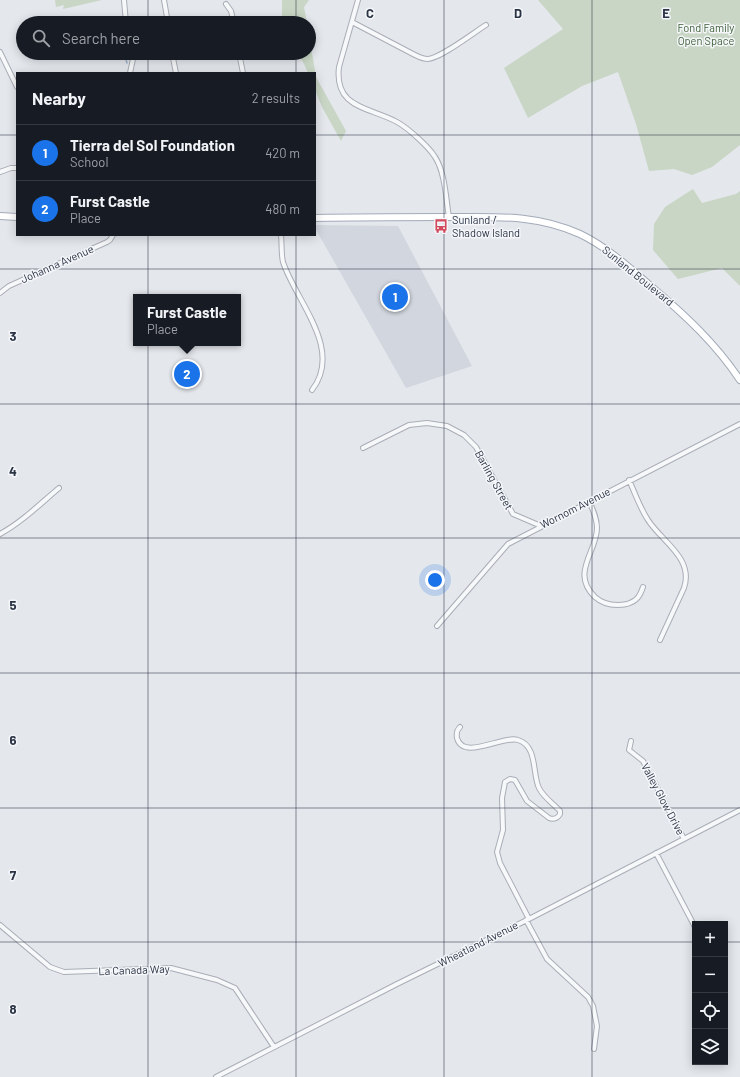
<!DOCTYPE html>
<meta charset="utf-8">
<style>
:root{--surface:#171b24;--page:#242831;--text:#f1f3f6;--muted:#9ea1a6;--line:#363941;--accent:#1a73e8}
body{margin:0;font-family:Barlow,sans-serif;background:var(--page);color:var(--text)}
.controls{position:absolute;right:12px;bottom:12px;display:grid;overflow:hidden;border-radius:0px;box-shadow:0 2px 10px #0003}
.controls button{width:36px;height:36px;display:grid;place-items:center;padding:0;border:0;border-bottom:1px solid var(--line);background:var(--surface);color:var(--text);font:20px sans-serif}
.you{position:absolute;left:435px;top:580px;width:14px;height:14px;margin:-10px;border:3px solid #fff;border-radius:50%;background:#1a73e8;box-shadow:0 0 0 6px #1a73e833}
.badge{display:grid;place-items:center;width:26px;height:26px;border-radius:50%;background:var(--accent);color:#fff;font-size:13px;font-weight:700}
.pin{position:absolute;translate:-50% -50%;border:2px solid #fff;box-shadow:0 1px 4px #0006}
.popup{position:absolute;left:133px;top:294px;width:108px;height:52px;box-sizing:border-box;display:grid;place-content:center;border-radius:0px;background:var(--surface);filter:drop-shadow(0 1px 3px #0005);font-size:13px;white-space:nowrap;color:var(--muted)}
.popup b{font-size:15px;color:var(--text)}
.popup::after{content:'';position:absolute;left:50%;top:100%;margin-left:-8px;border:8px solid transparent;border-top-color:var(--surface)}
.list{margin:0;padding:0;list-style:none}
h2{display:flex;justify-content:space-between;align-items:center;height:52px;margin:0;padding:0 16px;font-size:17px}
h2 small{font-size:13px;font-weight:400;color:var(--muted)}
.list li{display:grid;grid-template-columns:26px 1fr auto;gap:12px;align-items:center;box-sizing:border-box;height:56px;padding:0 16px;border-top:1px solid var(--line)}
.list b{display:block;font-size:15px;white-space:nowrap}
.list p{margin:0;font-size:13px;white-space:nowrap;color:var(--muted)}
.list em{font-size:13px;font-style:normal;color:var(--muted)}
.icon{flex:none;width:22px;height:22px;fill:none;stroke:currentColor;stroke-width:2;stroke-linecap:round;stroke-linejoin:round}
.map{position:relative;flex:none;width:740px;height:1077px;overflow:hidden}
.search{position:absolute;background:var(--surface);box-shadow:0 2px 10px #0003;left:16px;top:16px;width:300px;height:44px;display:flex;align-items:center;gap:10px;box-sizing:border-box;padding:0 14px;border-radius:22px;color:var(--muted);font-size:15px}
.panel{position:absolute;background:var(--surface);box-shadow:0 2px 10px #0003;left:16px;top:72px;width:300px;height:164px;border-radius:0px}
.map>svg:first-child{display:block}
</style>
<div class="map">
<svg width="740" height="1077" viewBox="0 0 740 1077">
<rect width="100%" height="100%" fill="#e4e7ec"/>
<path fill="#d2d6de" d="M315,225L398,226L472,366L406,388L315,228Z"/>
<path fill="#c9d6c5" d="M55,0H102L63,9L64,5L56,7Z
M282,0H309L304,7L307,23H282Z
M538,0H740V145L712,167L692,175L674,169L649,171L636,124L618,72L582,86L528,118L504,68L563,29Z
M309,35L316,77L346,131L341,141L322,107L315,90V73H308L303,62L296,53H309Z
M693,189L702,203L736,194L740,191V286L722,268L678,279L653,250L654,224L665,207Z"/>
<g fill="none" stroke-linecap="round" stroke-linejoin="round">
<path stroke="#9fb4cc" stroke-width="1.5" d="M115,19L116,23
M124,53L127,63"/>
<defs>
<path id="minor" d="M124,0L126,23
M164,0L168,23
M358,0L339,67C334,109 370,107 397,122C408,128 429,147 435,157C445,172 446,199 449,217
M226,4L231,11L234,23
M352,22L413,54C417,56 422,59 428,59C441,58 473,33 486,25
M0,52L17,87
M172,53L176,73
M239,53L243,73
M130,73L133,59L130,53
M0,172L11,168H17
M281,235C282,244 281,254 283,262C295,300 344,349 312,390
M0,293L9,286L107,242L110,240L113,235
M363,448L409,425L427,423L447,426L464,435L476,447L513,514L541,526
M629,480C635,493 640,508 648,520C662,542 694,558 684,588L660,640
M589,501C593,510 597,518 597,528C597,552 570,573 595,597C604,605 616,606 627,604C637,601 640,596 643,587
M0,534C22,522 40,504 59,488
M437,626L508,544L740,424
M460,727C457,730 456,733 457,738C463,761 503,735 518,740C538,746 532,774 539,788C544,798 553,803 560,811V814C558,818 554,820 549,818L527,801L515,780L510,779L505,782L502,798L503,830L497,852L500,863L529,919
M631,741L629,750L643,761L684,839
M656,853L695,927
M526,920L547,959L588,997L593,1006L597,1026L594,1049
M0,925L50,967L64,972L171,968L217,980L235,988L274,1047
M216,1077L397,984L529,919L740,810"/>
<path id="primary" d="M0,216L17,217
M315,218C360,217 404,217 449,217C495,217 536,214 580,234C607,247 630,268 653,288C686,316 716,344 740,380"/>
</defs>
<use href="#minor" stroke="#a9aeb7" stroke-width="6"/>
<use href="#primary" stroke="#a3abb8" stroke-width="8"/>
<use href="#minor" stroke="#f7f8fa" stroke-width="4"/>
<use href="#primary" stroke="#fff" stroke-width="6"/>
</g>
<path fill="none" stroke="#2b3445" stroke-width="1" stroke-opacity="0.55" d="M148,0V23M296,0V23M444,0V1077M592,0V1077M148,53V73M296,53V73M0,135H17M315,135H740M148,235V1077M296,235V1077M0,269H740M0,404H740M0,538H740M0,673H740M0,808H740M0,942H695M725,942H740"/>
<defs>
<symbol id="bus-bare" viewBox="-9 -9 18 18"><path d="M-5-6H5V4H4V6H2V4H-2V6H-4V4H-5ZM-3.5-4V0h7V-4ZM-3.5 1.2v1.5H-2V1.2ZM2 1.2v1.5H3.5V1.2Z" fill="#d1495b" stroke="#f4f6f9" stroke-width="2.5" paint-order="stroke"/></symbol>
</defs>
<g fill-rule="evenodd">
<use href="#bus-bare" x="431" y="216" width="20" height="20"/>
</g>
<g text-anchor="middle" stroke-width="3" stroke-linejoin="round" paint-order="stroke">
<g font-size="11" fill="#3f6138" stroke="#f4f6f9">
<text x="706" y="32">Fond Family<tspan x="706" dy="13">Open Space</tspan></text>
</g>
<g font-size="11" fill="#2b3445" stroke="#f4f6f9" text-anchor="start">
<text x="452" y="224">Sunland /<tspan x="452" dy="13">Shadow Island</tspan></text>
</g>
<g font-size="11" fill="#2b3445" stroke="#f4f6f9">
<text transform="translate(57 264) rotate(-24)" y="4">Johanna Avenue</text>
<text transform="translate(638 276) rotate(39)" y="4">Sunland Boulevard</text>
<text transform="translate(494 480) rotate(61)" y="4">Barling Street</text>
<text transform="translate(575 508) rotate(-27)" y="4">Wornom Avenue</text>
<text transform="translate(663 799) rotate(62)" y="4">Valley Glow Drive</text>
<text transform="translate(478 944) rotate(-27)" y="4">Wheatland Avenue</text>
<text transform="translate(134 970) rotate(-2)" y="4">La Canada Way</text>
</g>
</g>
<g font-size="13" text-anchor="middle" font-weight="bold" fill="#2b3445" stroke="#f4f6f9" stroke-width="3" stroke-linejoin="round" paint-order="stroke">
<text x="370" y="18">C</text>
<text x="518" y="18">D</text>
<text x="666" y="18">E</text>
<text x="13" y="341">3</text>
<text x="13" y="476">4</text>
<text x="13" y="610">5</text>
<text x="13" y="745">6</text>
<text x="13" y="880">7</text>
<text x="13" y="1014">8</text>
</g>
</svg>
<div class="controls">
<button>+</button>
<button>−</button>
<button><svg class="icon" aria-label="locate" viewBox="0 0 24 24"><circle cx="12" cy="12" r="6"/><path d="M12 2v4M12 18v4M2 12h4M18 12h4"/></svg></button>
<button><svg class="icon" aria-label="layers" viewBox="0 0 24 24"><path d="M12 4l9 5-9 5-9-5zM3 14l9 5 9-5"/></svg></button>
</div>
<div class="you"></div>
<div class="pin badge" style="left:395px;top:297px">1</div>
<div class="pin badge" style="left:187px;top:374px">2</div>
<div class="popup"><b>Furst Castle</b>Place</div>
<div class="search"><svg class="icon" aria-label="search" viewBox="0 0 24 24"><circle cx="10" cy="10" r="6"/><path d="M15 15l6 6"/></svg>Search here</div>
<section class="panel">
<h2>Nearby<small>2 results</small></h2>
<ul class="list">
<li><span class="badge">1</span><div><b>Tierra del Sol Foundation</b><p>School</p></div><em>420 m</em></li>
<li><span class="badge">2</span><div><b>Furst Castle</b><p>Place</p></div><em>480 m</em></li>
</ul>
</section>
</div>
